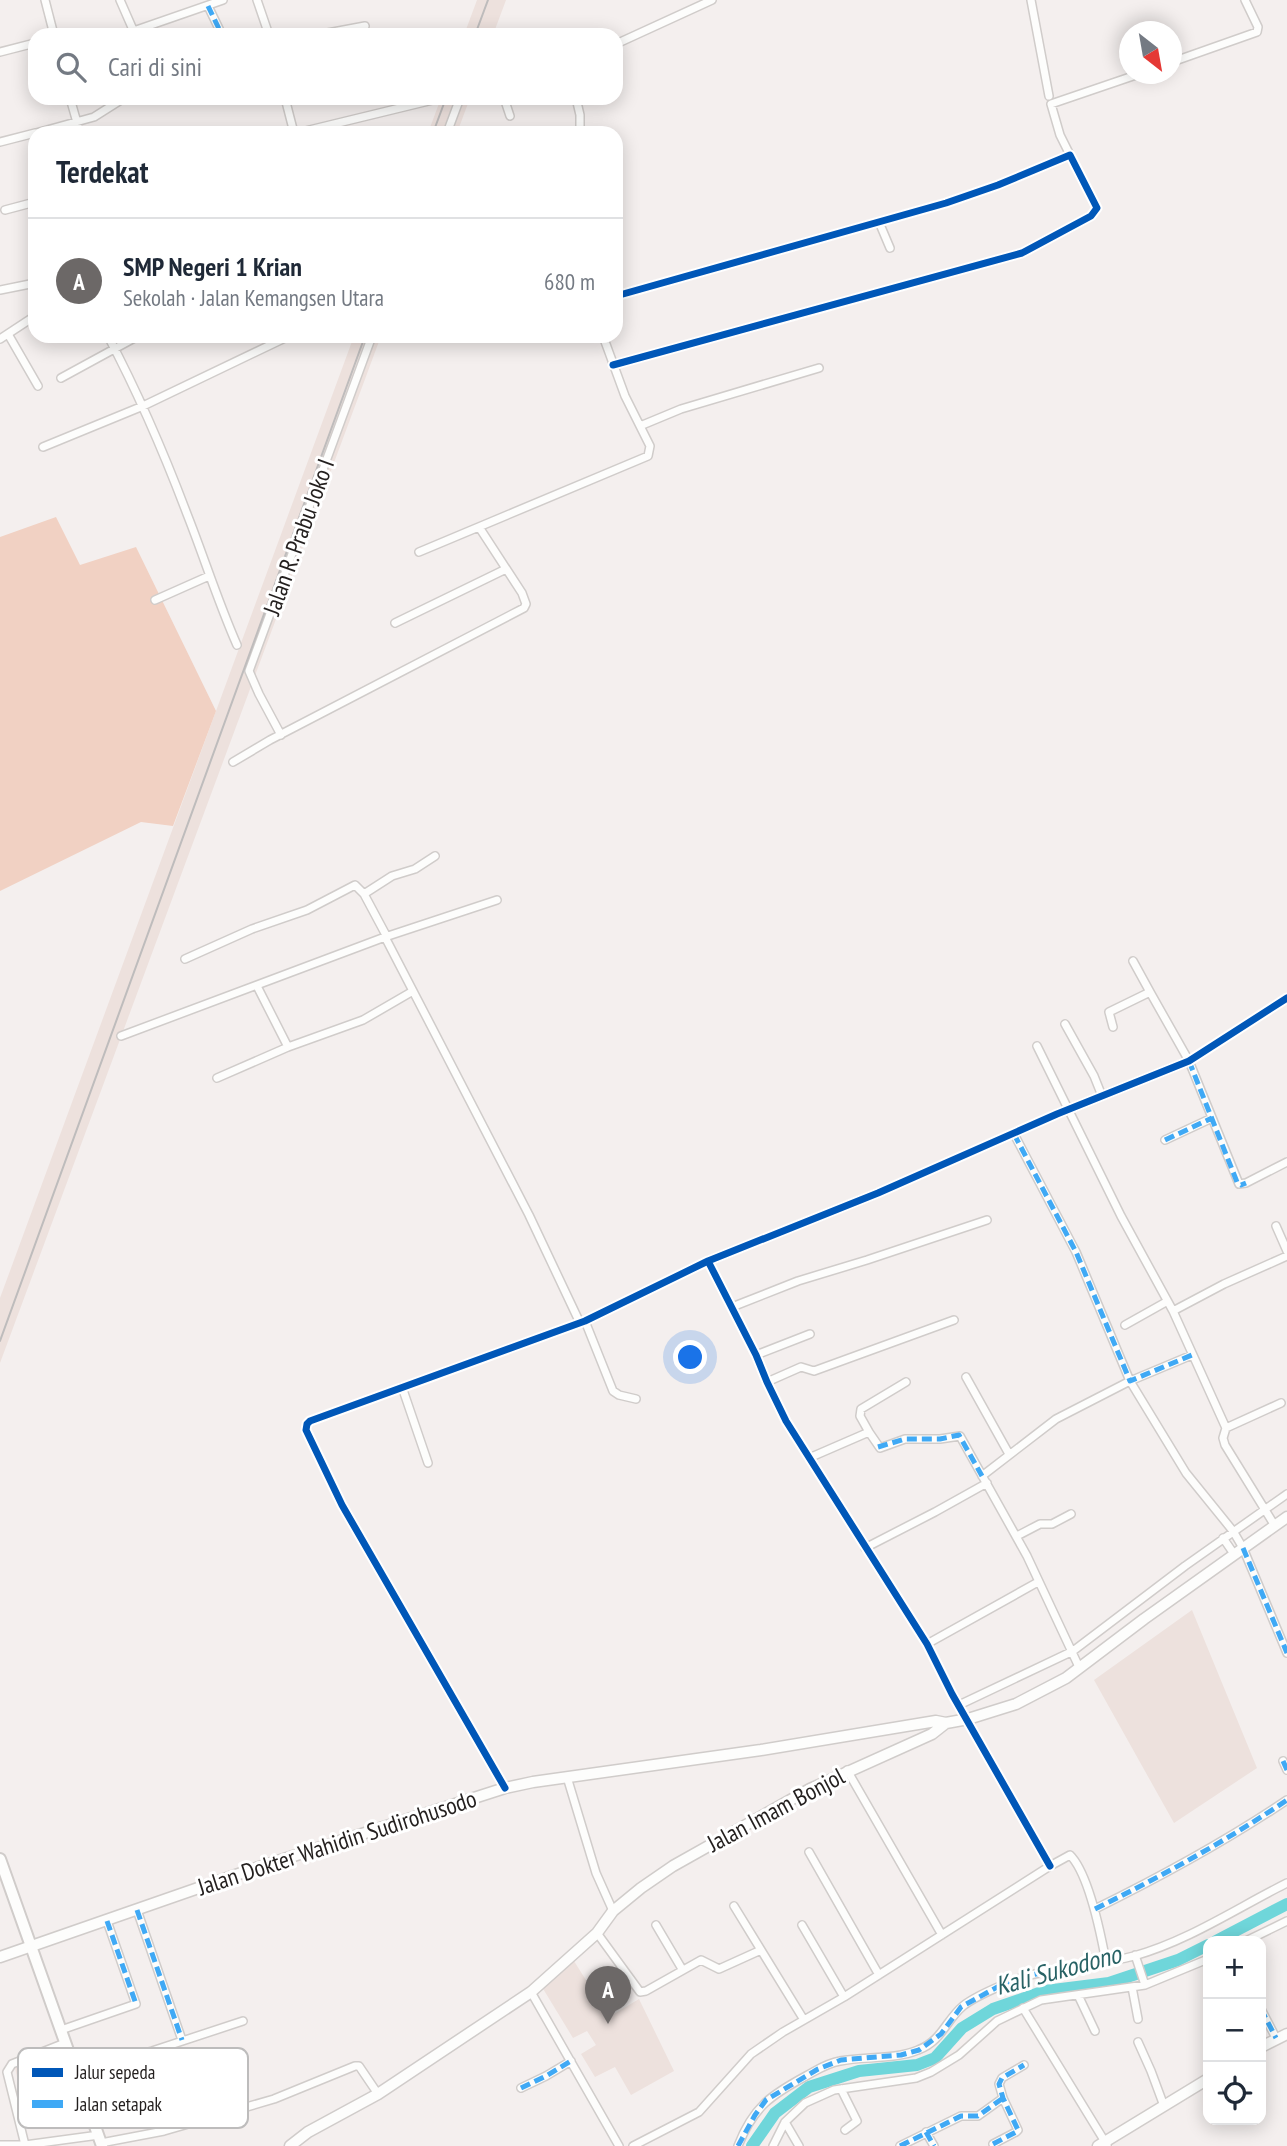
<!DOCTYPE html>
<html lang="id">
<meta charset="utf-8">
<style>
:root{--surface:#fff;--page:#f6f6f7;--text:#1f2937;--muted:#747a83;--line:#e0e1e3;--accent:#6c6867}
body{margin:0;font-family:"PT Sans Narrow",sans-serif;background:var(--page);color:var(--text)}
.controls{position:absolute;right:21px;bottom:21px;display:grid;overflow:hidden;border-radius:14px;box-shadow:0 4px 18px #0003}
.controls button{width:63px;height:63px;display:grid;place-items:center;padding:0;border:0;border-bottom:2px solid var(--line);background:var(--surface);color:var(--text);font:35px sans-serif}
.compass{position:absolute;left:1119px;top:21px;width:63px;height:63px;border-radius:50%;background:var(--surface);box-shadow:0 4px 18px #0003;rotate:149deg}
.you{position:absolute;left:691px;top:1358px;width:24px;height:24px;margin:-18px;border:5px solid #fff;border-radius:50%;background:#1a73e8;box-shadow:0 0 0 10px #1a73e833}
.badge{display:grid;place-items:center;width:46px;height:46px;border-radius:50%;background:var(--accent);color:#fff;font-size:23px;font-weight:700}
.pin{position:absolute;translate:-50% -58px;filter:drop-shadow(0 2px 4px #0008)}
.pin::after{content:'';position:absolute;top:37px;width:24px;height:21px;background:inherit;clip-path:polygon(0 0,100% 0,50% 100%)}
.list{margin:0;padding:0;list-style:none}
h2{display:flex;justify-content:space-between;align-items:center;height:91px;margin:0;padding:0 28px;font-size:30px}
h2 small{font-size:23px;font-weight:400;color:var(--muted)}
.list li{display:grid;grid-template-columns:46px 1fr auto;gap:21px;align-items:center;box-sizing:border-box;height:126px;padding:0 28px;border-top:2px solid var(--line)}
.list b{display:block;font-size:26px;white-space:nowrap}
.list p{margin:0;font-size:23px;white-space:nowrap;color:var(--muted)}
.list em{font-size:23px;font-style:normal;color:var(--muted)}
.icon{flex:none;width:38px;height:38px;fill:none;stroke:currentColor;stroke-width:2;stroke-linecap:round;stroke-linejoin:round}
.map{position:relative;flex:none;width:1287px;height:2146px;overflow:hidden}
.search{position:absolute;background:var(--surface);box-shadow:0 4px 18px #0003;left:28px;top:28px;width:595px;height:77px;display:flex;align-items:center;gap:18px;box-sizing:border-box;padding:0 24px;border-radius:21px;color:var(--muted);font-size:26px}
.panel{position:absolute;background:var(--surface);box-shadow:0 4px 18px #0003;left:28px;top:126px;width:595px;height:217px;border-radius:21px}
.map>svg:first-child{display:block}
</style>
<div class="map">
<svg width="1287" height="2146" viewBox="0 0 1287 2146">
<rect width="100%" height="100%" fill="#f4efee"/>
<path fill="#ede1dd" d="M477,0H506L493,35H464Z
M441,98H470L457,133H428Z
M354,336H381L0,1363V1298Z
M1192,1610L1257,1768L1174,1823L1094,1680Z
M574,1961L609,2017L639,1999L674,2071L631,2095L615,2067L595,2077L581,2054L596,2045L587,2031L573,2038L542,1987Z
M57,2053L65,2081L21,2097L15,2067Z"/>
<path fill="#f1d1c3" d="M56,517L80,565L136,547L216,711L173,826L141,822L0,891V537Z"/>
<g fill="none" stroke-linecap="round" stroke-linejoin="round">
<path stroke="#6fd6da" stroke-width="12" d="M1216,1941L1287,1904
M752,2146L775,2113L809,2087L859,2071L917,2065L935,2058L962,2028L993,2009L1045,1991L1109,1983L1178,1960L1208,1945"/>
<defs>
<path id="street" d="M45,0L54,35
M120,0L134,32
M257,0L269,35
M1031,0L1049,96
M208,6L222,35
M122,35L223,0
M317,35L365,26
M616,44L712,0
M0,52L35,43
M1172,62L1257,32L1258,27L1245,0
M70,98L80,133
M285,98L294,133
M504,98L510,116
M576,98L580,115V133
M36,133L94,117L124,98
M297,133L441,98
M447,133L460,98
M0,142L35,133
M1070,155L1060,135L1051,104L1139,74
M5,210L35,202
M879,222L890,248
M0,290L35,283
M8,334L38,386
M108,336C138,393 164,453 187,514C204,557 218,602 237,645
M0,339L35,316
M613,365L1022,253L1091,216L1097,208L1070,155L998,185L946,203L616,296
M61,378L138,336
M640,426L681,409L819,368
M43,447L143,406L289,336
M419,552L648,456L650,446L625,396L603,336
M155,600L209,576
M395,623L506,569
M281,735L259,694L249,671L372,336
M233,762L270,740L524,608L526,604L522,593L479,527
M364,894L392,876L415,869L435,856
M385,937L529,1215L580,1323
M185,959L252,929L307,910L355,885L364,894L387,937
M1133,961L1150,992
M257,986L288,1047
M1065,1024L1094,1076L1102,1096
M1113,1027L1109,1012L1150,992L1189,1061L1239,1184L1246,1183L1287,1162
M121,1036L385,937L497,900
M1037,1046L1121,1216L1173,1311L1226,1428L1223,1438L1225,1445L1275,1526
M217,1078L288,1047L363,1020L413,991
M1014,1134L1076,1252L1130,1381L1186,1473L1233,1531L1243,1548L1287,1653
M1165,1140L1212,1118
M1276,1226L1287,1251
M708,1261L756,1355L767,1382L786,1421L927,1644L952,1694L1050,1866
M732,1307L798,1281L867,1260L987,1220
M1173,1311L1224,1284L1287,1256
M585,1321L613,1391L619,1395L636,1399
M1125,1325L1166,1302
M756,1355L810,1334
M966,1377L1009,1454
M767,1382L801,1367L814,1371L954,1320
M402,1387L428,1463
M1226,1428L1281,1403
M869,1432L860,1416L861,1409L906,1382
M809,1458L869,1432L880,1448L905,1439H940L960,1436L1027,1556L1079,1667
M982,1476L1056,1419L1130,1381L1192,1355
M1017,1536L1040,1524H1052L1071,1514
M1223,1538L1234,1554
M865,1548L935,1512L987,1483
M927,1644L1038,1582
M959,1705L1073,1651L1185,1566L1287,1494
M1283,1761L1287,1770
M847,1770L942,1935
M567,1777L596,1873L613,1911
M505,1788L342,1505L306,1430L307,1424L310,1421L585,1321L708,1261L878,1193L1057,1114L1189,1061L1287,998
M809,1852L879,1975
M734,1906L804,2020
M1095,1909C1162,1876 1226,1841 1287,1800
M137,1910L182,2040
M656,1925L682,1969
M802,1925L844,1997
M597,1933L640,1992L646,1991L701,1960L719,1969L761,1950
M1246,1941L1287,1921
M1135,1955L1145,1985
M1132,1987L1138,2019
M531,1992L619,2146
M1078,1995L1095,2031
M1023,2008L1107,2145
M1261,2009L1276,2038
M61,2030L136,2004L107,1921
M1138,2042L1151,2071L1164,2106
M77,2072L152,2051L243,2021
M521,2088L546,2076L571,2061
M841,2089L857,2121L845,2130
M785,2122L799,2146
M926,2132L934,2146
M101,2143L164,2131L274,2099L355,2066H359L378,2094
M993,2144L1016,2132L1018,2130L1003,2098L999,2084L1002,2078L1024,2065
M0,2145H25L99,2135
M25,2145L7,2072L12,2064L65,2043
M633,2146L699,2112L751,2054L783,2032L844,1997L1050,1866L1070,1855C1089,1874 1101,1935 1106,1962
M738,2146C753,2107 771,2095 806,2076C817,2070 827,2063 840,2061C865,2056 894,2060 918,2050C942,2041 946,2020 963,2006C974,1997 991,1990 1005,1984C1045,1966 1092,1967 1134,1956C1188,1941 1237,1908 1287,1883
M773,2146L785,2122L805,2103L834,2090L916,2078L931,2072L959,2055L997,2021L1041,2000L1145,1985L1208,1959
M900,2146L961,2116H978L1003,2098"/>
<path id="secondary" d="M0,1957L253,1869L505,1788L533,1782L761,1750L936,1721L946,1723
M1261,2047L1287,2034
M290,2146L308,2132L378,2094L531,1992L597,1933L613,1911L641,1888L673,1866L810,1789L932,1734L946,1723L968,1719L1016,1704L1066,1678L1144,1619L1287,1517
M1098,2146L1208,2079"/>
<path id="primary" d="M0,1859L102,2146"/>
</defs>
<use href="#street" stroke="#d0ccca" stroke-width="10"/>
<use href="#secondary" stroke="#d0ccca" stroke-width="13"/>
<use href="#primary" stroke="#d0ccca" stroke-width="14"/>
<use href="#street" stroke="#fdfdfc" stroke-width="7"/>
<use href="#secondary" stroke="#fdfdfc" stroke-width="10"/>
<use href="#primary" stroke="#fdfdfc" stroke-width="10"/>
<path stroke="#bebcbc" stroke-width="2" d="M475,35L488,0
M433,133L446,98
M0,1341L365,336"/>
<path stroke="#3fa9f5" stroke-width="5" stroke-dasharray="10 5" stroke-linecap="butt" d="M208,6L222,35
M1189,1061L1237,1182L1241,1185L1246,1183
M1014,1134L1076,1252L1130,1381L1192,1355
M1165,1140L1212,1118
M878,1447L905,1439H940L959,1435L982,1476
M1243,1548L1287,1653
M1283,1761L1287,1770
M1095,1909C1162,1876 1226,1841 1287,1800
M137,1910L182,2040
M107,1921L136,2004
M1261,2009L1276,2038
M521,2088L546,2076L571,2061
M926,2132L934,2146
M993,2144L1016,2132L1018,2130L1003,2098L999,2084L1002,2078L1024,2065
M738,2146L755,2115L766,2100L818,2069L841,2060L901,2055L919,2050L941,2034L961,2007L1001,1985L1024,1976L1106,1962
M900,2146L961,2116H978L1003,2098"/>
<defs>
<path id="cycleway" d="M613,365L1022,253L1091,216L1097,208L1070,155L998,185L946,203L616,296
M708,1261L756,1355L767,1382L786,1421L927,1644L952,1694L1050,1866
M505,1788L342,1505L306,1430L307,1424L310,1421L585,1321L708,1261L878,1193L1057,1114L1189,1061L1287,998"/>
</defs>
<use href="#cycleway" stroke="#fff" stroke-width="11"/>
<use href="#cycleway" stroke="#0057b8" stroke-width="7"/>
</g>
<g text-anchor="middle" stroke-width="6" stroke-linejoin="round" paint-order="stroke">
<g font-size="24" fill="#231f1e" stroke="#fff">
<text transform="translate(299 537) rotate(-70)" y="8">Jalan R. Prabu Joko I</text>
<text transform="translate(776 1810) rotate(-28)" y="8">Jalan Imam Bonjol</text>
<text transform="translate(337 1843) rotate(-18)" y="8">Jalan Dokter Wahidin Sudirohusodo</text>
</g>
<g font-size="26" font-style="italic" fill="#286265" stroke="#fff">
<text transform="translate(1058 1970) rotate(-15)" y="9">Kali Sukodono</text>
</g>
</g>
<rect x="18" y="2048" width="230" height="80" rx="10" fill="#fff" stroke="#bdbcbc" stroke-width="2"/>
<rect x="32" y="2068" width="31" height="9" fill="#0057b8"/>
<rect x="32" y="2100" width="31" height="8" fill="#3fa9f5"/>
<g font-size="19" fill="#231f1e">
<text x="75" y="2079">Jalur sepeda</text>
<text x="75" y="2111">Jalan setapak</text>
</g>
</svg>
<div class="controls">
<button>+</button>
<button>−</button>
<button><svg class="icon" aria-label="locate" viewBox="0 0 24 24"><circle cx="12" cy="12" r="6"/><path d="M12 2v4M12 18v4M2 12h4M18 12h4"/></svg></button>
</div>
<svg class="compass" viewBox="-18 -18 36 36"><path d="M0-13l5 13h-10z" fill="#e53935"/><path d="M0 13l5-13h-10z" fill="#747a83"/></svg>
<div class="you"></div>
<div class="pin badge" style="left:608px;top:2024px">A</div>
<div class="search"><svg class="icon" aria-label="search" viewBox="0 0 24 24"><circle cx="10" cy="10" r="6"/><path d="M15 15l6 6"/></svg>Cari di sini</div>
<section class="panel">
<h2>Terdekat<small></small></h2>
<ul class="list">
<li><span class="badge">A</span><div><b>SMP Negeri 1 Krian</b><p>Sekolah · Jalan Kemangsen Utara</p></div><em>680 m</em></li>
</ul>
</section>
</div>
